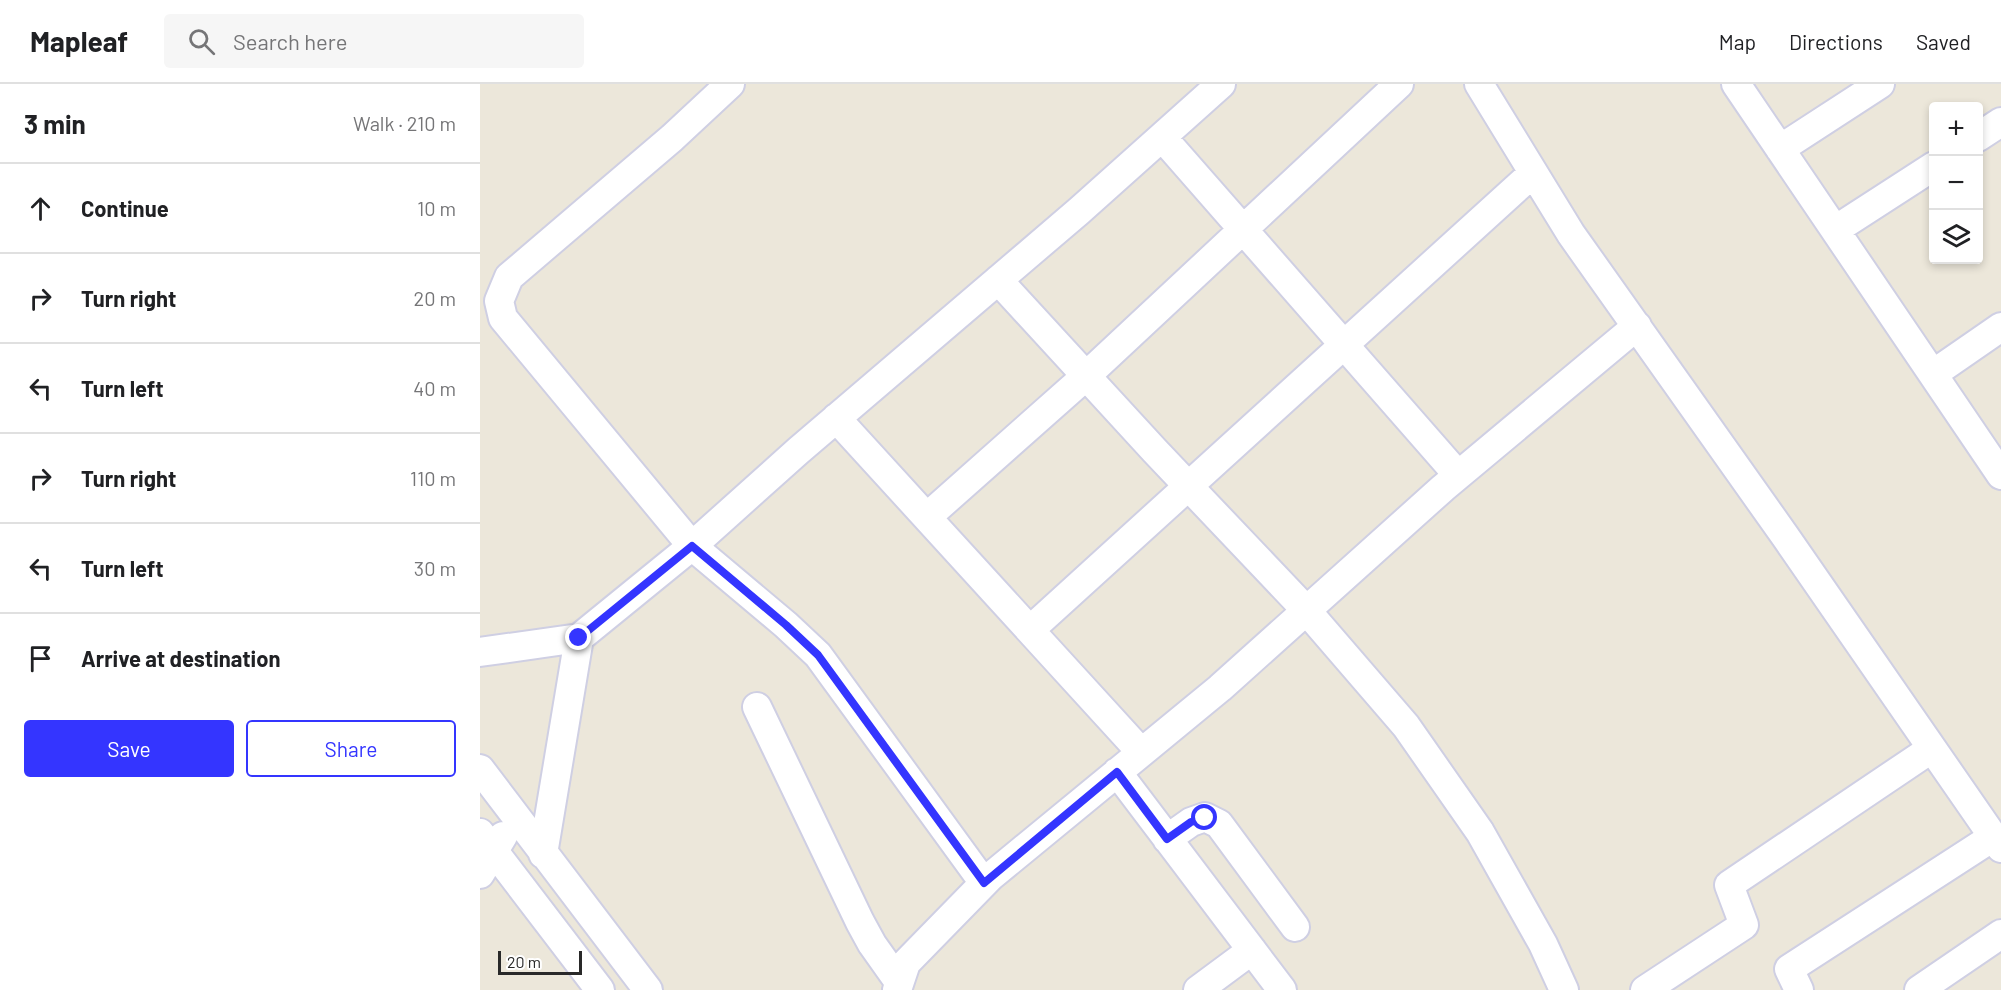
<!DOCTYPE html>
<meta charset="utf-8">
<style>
:root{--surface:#fff;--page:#f6f6f6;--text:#202124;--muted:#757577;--line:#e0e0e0;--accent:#3435ff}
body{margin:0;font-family:Barlow,sans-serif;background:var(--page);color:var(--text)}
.controls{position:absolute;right:18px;top:18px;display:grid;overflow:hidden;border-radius:6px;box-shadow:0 3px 9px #0003}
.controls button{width:54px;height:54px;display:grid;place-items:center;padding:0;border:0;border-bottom:2px solid var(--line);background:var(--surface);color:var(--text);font:30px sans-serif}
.scale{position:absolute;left:18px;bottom:15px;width:84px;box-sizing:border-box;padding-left:6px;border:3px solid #292929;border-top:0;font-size:16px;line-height:21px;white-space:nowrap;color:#292929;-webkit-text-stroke:4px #fff;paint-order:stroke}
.stop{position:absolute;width:18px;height:18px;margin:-14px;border:4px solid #3435ff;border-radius:50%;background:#fff}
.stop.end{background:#3435ff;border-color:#fff;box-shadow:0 2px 6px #0008}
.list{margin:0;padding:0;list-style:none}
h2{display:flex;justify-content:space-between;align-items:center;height:78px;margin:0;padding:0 24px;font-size:26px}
h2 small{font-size:20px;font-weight:400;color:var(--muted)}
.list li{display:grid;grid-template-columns:39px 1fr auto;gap:18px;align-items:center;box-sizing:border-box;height:90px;padding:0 24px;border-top:2px solid var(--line)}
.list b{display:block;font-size:22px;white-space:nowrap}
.list em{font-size:20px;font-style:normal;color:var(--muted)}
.actions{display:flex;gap:12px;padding:18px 24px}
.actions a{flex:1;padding:14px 0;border:2px solid var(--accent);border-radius:6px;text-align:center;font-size:21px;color:var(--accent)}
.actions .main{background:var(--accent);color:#fff}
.icon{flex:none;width:33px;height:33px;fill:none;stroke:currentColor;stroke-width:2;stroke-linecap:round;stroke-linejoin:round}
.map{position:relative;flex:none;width:1521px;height:906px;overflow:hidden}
header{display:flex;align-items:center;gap:36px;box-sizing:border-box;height:84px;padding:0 30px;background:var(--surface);border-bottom:2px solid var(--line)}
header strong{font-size:28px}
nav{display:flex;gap:33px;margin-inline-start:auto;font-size:21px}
.search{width:420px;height:54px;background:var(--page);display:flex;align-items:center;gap:15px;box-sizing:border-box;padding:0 21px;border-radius:6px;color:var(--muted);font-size:22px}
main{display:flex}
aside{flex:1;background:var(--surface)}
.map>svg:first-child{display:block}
</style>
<header>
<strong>Mapleaf</strong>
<div class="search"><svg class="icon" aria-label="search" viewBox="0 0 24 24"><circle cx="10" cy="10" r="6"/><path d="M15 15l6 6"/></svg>Search here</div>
<nav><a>Map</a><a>Directions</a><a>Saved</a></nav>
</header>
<main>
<aside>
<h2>3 min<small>Walk · 210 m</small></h2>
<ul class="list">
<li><svg class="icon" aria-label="ahead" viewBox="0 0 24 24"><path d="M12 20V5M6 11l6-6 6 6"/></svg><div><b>Continue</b></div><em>10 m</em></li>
<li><svg class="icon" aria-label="right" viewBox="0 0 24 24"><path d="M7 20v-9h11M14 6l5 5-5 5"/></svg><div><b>Turn right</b></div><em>20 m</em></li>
<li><svg class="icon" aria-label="left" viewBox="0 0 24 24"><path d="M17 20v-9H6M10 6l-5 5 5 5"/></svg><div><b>Turn left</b></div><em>40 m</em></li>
<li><svg class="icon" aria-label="right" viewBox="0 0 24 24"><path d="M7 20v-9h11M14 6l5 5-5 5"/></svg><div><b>Turn right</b></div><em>110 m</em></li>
<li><svg class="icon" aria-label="left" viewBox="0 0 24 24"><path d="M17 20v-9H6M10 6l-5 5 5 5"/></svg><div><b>Turn left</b></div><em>30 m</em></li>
<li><svg class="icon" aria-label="arrive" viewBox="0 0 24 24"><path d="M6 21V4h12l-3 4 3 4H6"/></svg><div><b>Arrive at destination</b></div></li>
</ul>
<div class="actions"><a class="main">Save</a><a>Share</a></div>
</aside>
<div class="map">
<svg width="1521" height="906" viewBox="0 0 1521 906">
<rect width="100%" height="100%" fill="#ece7da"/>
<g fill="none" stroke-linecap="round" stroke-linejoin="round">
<defs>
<path id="minor" d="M250,0L192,54L29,193L19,217L23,234L212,462L306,541L338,571L504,799
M999,0L1091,150L1305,452L1521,764
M1256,0L1521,391
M682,53L978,391
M1498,53L1521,38
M1300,65L1400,0
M1355,146L1454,82
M518,196L675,367L826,526L926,642L1000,748L1063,860L1084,906
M1453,290L1521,243
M356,334L661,668
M447,433L606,292L919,0
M550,546L1053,89
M0,568L99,554L212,462L318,367L599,127L741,0
M277,623L380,838L392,860L419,898
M0,685L168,906
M637,688L802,906
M0,749L120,906
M687,755L711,738L725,733L739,740L815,843
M63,770L99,554
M0,790L23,752
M417,906L426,879L510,793L740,604L963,404L1157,242
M718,906L772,866
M1165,906L1264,841L1249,801L1451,665
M1319,906L1309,885L1513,753
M1439,906L1521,850"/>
</defs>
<use href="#minor" stroke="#cfcfe3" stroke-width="32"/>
<use href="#minor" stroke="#fff" stroke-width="28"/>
</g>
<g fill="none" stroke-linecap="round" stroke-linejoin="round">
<path stroke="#3435ff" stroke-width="8" d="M99,554L212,462L306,541L338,571L504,799L637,688L687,755L711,738L725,734"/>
</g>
</svg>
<div class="controls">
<button>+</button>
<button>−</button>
<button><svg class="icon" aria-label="layers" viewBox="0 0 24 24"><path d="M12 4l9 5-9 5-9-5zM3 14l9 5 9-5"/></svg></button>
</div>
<div class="scale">20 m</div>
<div class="stop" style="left:725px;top:734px"></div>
<div class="stop end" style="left:99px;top:554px"></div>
</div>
</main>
